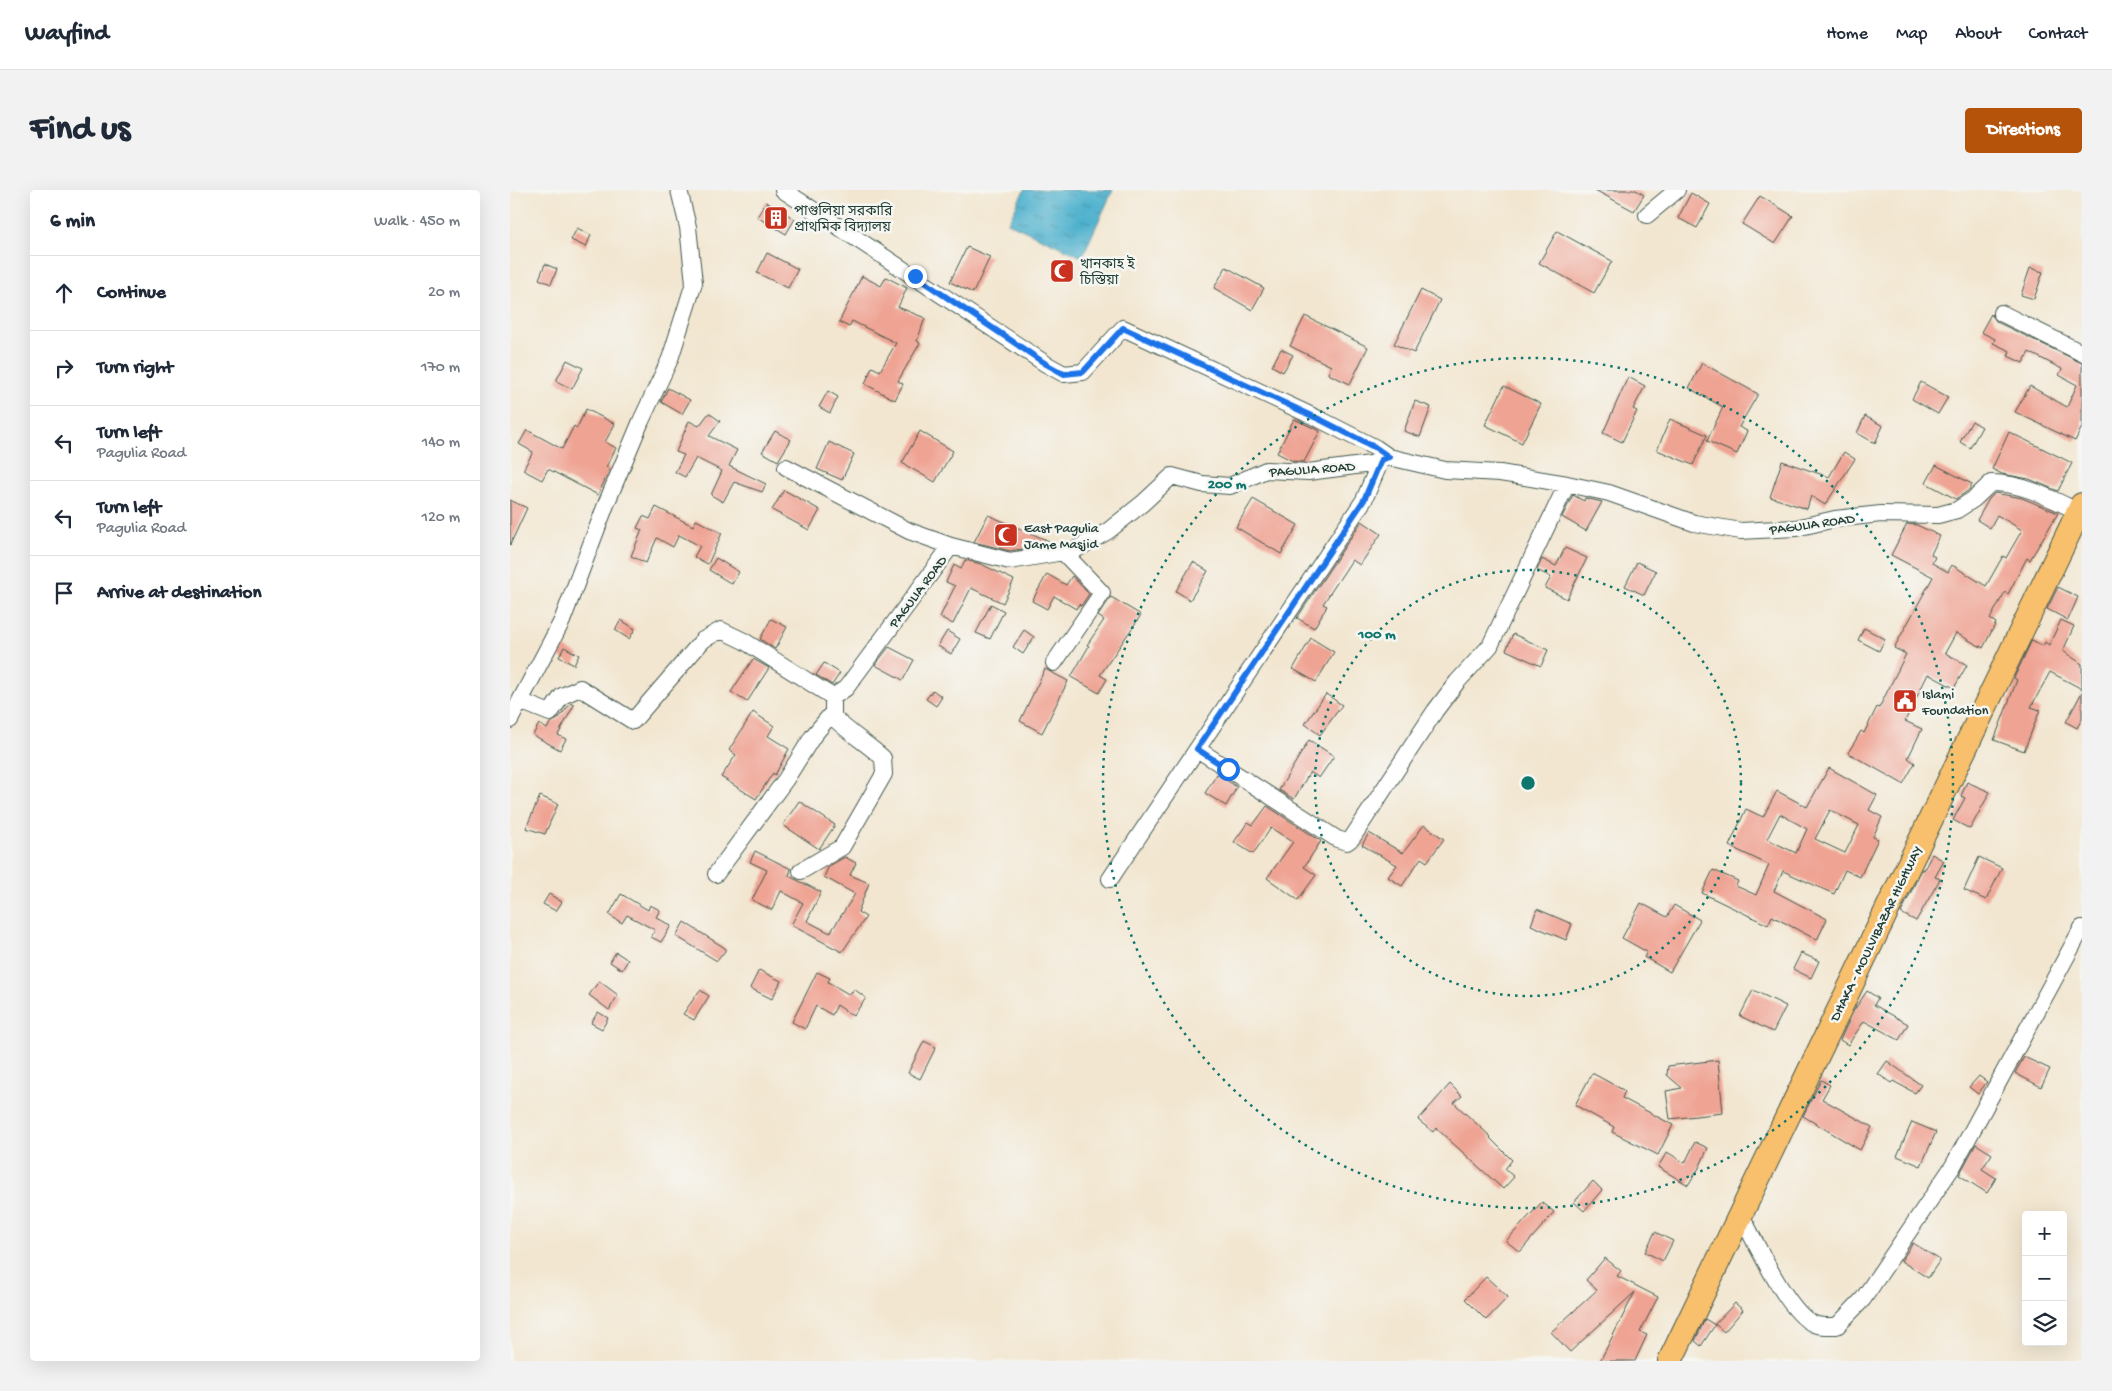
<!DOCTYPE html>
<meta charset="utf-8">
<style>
:root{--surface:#fff;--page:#f2f2f3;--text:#1f2937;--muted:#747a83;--line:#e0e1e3;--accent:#b45309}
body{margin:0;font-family:"Gochi Hand","Noto Sans Bengali",sans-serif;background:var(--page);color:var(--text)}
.controls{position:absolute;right:15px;bottom:15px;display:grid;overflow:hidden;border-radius:5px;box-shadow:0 5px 20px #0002}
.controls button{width:45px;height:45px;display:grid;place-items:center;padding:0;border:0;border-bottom:1px solid var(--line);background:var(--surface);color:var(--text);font:25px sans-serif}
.stop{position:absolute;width:15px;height:15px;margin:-11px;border:4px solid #1a73e8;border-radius:50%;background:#fff}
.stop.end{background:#1a73e8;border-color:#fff;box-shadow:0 1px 5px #0008}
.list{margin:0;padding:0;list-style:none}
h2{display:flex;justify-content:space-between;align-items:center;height:65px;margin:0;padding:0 20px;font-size:21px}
h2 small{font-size:16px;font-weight:400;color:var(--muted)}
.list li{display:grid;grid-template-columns:32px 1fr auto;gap:15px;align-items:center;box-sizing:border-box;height:75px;padding:0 20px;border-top:1px solid var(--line)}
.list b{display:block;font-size:19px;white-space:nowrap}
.list p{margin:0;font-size:16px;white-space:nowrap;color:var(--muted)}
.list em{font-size:16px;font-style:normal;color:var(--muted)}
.icon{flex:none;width:28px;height:28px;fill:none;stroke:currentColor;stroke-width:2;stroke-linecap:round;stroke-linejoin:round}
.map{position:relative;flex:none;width:1572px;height:1171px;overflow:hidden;border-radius:5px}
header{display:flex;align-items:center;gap:30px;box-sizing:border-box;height:70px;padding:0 25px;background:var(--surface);border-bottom:1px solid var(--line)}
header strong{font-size:24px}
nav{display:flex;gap:28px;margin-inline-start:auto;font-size:18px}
.intro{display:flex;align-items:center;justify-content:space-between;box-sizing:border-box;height:120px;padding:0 30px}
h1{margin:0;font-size:35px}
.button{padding:12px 22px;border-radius:5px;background:var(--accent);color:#fff;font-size:18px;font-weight:700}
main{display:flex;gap:30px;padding:0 30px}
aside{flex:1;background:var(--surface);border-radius:5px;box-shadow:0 5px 20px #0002}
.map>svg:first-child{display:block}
</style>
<header>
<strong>Wayfind</strong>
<nav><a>Home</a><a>Map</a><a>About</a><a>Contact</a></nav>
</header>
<div class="intro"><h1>Find us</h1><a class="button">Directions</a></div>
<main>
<aside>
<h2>6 min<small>Walk · 450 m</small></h2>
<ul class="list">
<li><svg class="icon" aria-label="ahead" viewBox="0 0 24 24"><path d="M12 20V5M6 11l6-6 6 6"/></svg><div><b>Continue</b></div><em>20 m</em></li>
<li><svg class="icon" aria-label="right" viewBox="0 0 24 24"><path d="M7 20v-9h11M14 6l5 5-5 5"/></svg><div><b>Turn right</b></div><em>170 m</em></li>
<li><svg class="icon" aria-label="left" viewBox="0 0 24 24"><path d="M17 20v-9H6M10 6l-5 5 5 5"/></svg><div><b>Turn left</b><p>Pagulia Road</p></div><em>140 m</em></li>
<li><svg class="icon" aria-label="left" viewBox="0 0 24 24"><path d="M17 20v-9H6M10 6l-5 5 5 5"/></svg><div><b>Turn left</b><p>Pagulia Road</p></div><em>120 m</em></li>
<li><svg class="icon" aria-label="arrive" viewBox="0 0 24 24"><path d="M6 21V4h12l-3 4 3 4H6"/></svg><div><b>Arrive at destination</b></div></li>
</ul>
</aside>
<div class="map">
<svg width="1572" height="1171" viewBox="0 0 1572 1171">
<defs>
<pattern id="water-ripples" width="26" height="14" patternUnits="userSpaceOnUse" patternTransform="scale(1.25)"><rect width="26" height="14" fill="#4eb1cd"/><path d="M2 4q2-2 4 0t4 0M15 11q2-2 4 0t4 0" fill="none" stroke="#4091a7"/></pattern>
</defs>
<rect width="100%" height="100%" fill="#f6f6f2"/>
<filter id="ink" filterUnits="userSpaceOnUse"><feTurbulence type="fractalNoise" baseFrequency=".02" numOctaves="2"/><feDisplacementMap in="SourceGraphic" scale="10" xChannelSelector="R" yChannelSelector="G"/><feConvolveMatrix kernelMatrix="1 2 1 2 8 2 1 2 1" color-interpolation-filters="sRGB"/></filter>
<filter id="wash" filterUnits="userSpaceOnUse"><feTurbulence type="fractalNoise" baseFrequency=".0096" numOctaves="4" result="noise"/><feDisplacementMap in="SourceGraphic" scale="20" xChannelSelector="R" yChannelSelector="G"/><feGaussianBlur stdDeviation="1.12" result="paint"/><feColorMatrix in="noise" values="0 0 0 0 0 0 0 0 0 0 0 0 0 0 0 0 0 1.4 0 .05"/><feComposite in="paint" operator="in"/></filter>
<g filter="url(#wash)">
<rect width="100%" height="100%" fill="#f2e6d0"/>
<path fill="url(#water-ripples)" stroke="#367780" d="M514,0H603L572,67L498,33Z"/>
<g id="blocks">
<path fill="#efa393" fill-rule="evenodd" d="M1085,0H1126L1134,5L1124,21Z
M1181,3L1200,14L1187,38L1168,28Z
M1250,6L1283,26L1265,54L1232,34Z
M256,12L285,29L276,44L247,27Z
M67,38L81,45L76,57L61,50Z
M1047,41L1102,71L1084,103L1029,73Z
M457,57L480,67L463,103L440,92Z
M257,63L288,79L278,98L247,83Z
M35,74L47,79L41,94L29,89Z
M716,77L754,98L742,120L704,98Z
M1520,78L1533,82L1524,109L1511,105Z
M352,86L371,96L376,87L397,98L388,117L415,128L407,151L410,153L388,191L393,194L385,210L355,194L362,177L370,181L386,153L342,131L339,137L329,132Z
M911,100L930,110L904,163L884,154Z
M1481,124L1487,132L1572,173V237L1565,251L1505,222L1520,196L1557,217L1567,195L1549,185L1552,179L1519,162L1513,173L1498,166L1500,161L1483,153L1485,149L1471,142Z
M795,126L858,157L840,194L818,184L821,176L780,156Z
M771,159L783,165L773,182L762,176Z
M57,170L73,178L62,199L46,191Z
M1192,173L1248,204L1229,237L1237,241L1227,264L1197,251L1213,217L1179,198Z
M1118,187L1135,196L1123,219L1127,221L1112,252L1093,243Z
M1411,192L1438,207L1428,224L1402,209Z
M994,196L1031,214L1012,253L975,235Z
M158,198L180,210L172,224L151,212Z
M318,201L328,207L320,223L309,217Z
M905,211L921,217L910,247L894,241Z
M76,219L105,234L95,252L106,258L96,277L100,279L88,305L38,279L32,290L13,280L23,262L9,254L17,240L52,259L64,236L67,238Z
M199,223L210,231L199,246L227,260L219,276L256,294L252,302L224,292L213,312L201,305L212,281L186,268L175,287L165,282L174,265L166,262L179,231L189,236Z
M1355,226L1373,236L1365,253L1347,243Z
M784,229L810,241L794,272L783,271L767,263Z
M1160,229L1197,245L1183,275L1147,260Z
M1462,231L1472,237L1460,258L1450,252Z
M265,241L281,250L268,271L252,262Z
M410,241L443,261L425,292L392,273Z
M1499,242L1562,273L1548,301L1519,289L1492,284L1482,279Z
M319,252L344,264L332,290L307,279Z
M1334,262L1345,269L1315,315L1301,306L1297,319L1260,307L1272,271L1319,287Z
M1426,275L1462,294L1459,300L1446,309L1416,293Z
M274,300L310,320L299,340L262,320Z
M1485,303L1512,308L1548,323L1520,370L1517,368L1498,404L1495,402L1480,429L1486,433L1473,458L1446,443L1435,463L1457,475L1444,498L1418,484L1395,531L1412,539L1398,568L1405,573L1393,594L1338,563L1351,541L1354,543L1367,517L1369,518L1396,464L1384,458L1423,387L1381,365L1397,334L1407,335L1430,346L1421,364L1425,367L1422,373L1438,382L1442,375L1476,396L1493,366L1496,368L1512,340L1487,325L1480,338L1467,330L1479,309Z
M1063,305L1074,311L1075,308L1092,312L1076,341L1052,327Z
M743,309L788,335L771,364L726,337Z
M0,310L17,318L0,355Z
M146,317L183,336L186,330L212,343L198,374L184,367L190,356L169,345L163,357L147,348L136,373L121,366L132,340L127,338L133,326L140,329Z
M478,325L539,351V354L500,361L464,352Z
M852,331L871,344L850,375L842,370L813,414L817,416L804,438L787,428Z
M1055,358L1077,368L1057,409L1035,398L1041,387L1027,380L1032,369L1046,376Z
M206,368L229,382L222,394L199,380Z
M455,370L471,374L504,390L493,413L461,398L443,434L430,427L445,396L436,392L444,375L451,379Z
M683,372L698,381L680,410L666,401Z
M1127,372L1146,381L1134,405L1115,396Z
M537,384L556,395L562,386L579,404L571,416L569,414L566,419L544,406L537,419L522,411Z
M1548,397L1568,407L1558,430L1537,419Z
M601,407L631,425L590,485L597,489L589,503L561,487L579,456L577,455L594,430L588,426Z
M481,414L494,421L480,449L466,443Z
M261,429L277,437L265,459L250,449Z
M111,430L125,439L119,449L105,440Z
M1551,430L1564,436L1553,461L1572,474V499L1540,482L1521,517L1530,520L1514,561L1484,550L1507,490L1504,488L1522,450L1533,456L1535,452L1539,455Z
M1354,438L1375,449L1369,461L1348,450Z
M514,440L524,447L513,464L503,457Z
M437,441L450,449L441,464L428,456Z
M1003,444L1038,460L1031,476L996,460Z
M801,448L824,462L806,492L783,479Z
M54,457L69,465L64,475L49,467Z
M379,457L404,470L393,490L365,475Z
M243,469L259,478L237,512L221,502Z
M314,473L330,483L322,495L306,485Z
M535,479L558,491L532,543L510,531Z
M423,500L432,507L426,516L416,509Z
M1572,502V529L1567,538L1556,532Z
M816,504L832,515L810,545L795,534Z
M61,513L64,515L48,545L56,549L50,560L23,545L29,534L37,539L40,533L48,529Z
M243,522L264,536L258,546L279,559L265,585L263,583L246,609L211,587L226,565L219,560Z
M799,550L824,566L809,588L800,582L784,609L769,600Z
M1319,578L1367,605L1359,620L1372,627L1363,647L1368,649L1350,687L1335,680L1324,704L1273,681L1264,701L1317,729L1307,750L1262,726L1258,735L1192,703L1203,680L1228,691L1226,696L1246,705L1259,675L1219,656L1236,619L1253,627L1267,601L1297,617ZM1320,620L1349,635L1335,663L1305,649ZM1270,624L1297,639L1286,663L1257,649Z
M707,584L727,597L716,616L695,603Z
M1457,592L1480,602L1460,639L1443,630L1455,608L1451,606Z
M30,606L48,614L35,644L16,638Z
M289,611L325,635L309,659L273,635Z
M757,616L811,651L794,677L806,685L788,710L757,688L783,652L761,638L743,664L724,652L738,632L743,635Z
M914,635L934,649L917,672L911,668L892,696L878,687L887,675L852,655L859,643L893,663Z
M245,661L281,679L279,686L311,702L297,731L320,743L345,704L314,687L319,676L335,667L346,673L340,685L359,693L348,722L356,727L332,762L281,735L293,713L271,701L262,720L242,710L257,680L240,672Z
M1422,664L1434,671L1425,687L1430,689L1406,731L1391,723L1412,679L1414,680Z
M1469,667L1492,678L1476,710L1454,700Z
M39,704L52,712L46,721L33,714Z
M111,704L138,720L140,715L150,720L146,727L161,736L151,752L141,747L145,740L117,725L112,733L99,725Z
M1131,713L1157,727L1164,715L1190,730L1160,782L1134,767L1137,762L1112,748Z
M1027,719L1062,734L1056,750L1021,735Z
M174,732L215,758V761L207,771L166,746Z
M106,762L118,770L112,780L100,772Z
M1291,763L1309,771L1301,788L1283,779Z
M249,780L271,791L262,809L240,798Z
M307,782L320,788L318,792L340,805L344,799L356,808L343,826L327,815L322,825L306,816L295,839L282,832Z
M89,791L108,805L99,820L79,805Z
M190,800L199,806L184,830L173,824Z
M1243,800L1276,816L1263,842L1230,826Z
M1357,801L1368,808L1364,815L1398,834L1389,850L1354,831L1338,855L1330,850L1344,820Z
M88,822L98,828L92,839L81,833Z
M414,851L426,857L410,889L398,883Z
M1514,867L1540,879L1531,897L1505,883Z
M1208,870L1213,923L1160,929L1156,901L1172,898L1157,885L1158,876Z
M1377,871L1411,895L1405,903L1383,891L1381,893L1368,884Z
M1082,883L1115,901L1112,908L1163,935L1148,965L1102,942L1104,937L1065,915Z
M1469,886L1477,892L1468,904L1459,897Z
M1311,890L1320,895L1312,909L1362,937L1350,960L1293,926Z
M940,894L952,906L944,913L981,947L980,948L1002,970L995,979L1004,987L993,999L926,938L923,942L908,930Z
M1402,932L1426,942L1411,976L1387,966Z
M1185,952L1198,958L1189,978L1178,995L1148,977L1157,962L1175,973Z
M1466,954L1482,964L1472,979L1486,988L1477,1003L1449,985Z
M1083,991L1092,1000L1074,1021L1064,1012Z
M1032,1012L1044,1022L1010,1062L996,1051Z
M1145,1042L1163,1051L1153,1071L1135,1062Z
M1403,1053L1430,1070L1418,1088L1391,1071Z
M1095,1068L1111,1081L1107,1086L1148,1107L1130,1142L1137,1145L1125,1171H1090L1125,1102L1060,1162L1041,1142L1087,1100L1076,1090Z
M976,1087L998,1107L976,1130L955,1109Z
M1225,1113L1233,1120L1214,1142L1205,1134Z
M1195,1129L1205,1135L1191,1156L1185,1151Z"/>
</g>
</g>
<g filter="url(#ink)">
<use href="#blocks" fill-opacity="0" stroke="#3f564b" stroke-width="1"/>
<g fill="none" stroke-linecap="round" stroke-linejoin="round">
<defs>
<path id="minor" d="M273,0L536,174L554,184L573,182L613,138L813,231L866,258L879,267L935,280L990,283L1057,294L1099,303L1184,333L1231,341L1286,338L1325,329L1371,324L1428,325L1447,320L1464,309L1481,293C1513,293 1540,308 1569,322
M1137,25L1167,0
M1491,123L1572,163
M276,277L399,341L441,356
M544,473L592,403L553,362
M10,511L40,523L52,506L70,498L123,531L193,450L211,440L234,451L323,507L336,498L441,356L500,371L565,360L598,341L633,313L662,286L692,294L720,296L756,280L798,282L861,274L879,267
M0,530L52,431L97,312L131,231L160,169L184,93L178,37L169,0
M687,559L827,649L837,652L842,648L925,521L947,492L980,456L1057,294
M291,681L332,657L374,584L373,568C356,553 338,542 323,527V507
M206,684L276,589L303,546L323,522
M600,689L854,310L871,270
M1230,1023C1244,1049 1278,1124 1304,1134C1312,1137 1320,1136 1327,1136L1353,1109L1443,976L1572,738"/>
<path id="highway" d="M1160,1171L1572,315"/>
</defs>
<use href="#minor" stroke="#3f564b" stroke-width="18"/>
<use href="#highway" stroke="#3f564b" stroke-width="26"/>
<use href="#minor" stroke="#fff" stroke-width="16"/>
<use href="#highway" stroke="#f8bf6c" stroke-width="24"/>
</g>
</g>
<g fill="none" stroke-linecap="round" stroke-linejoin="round" filter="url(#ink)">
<path stroke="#1a73e8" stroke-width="6" d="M405,86L536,174L554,184L573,182L613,138L813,231L866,258L879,267L871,270L854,310L687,559L718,579"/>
</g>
<g fill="none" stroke="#0f766e" stroke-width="2.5" stroke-dasharray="2.5 5">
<circle cx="1018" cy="593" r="213"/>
<circle cx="1018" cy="593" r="425"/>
</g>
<defs>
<symbol id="building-square" viewBox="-11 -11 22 22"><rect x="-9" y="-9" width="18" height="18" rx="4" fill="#c8321e" stroke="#f6f6f2"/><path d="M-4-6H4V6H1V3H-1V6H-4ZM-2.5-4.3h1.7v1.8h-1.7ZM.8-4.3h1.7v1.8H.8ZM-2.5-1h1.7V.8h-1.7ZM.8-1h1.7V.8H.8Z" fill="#fff"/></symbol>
<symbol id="mosque-square" viewBox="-11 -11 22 22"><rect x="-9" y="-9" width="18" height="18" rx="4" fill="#c8321e" stroke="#f6f6f2"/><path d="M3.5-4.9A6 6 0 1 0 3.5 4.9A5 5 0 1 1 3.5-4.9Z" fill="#fff"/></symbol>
<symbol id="civic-square" viewBox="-11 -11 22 22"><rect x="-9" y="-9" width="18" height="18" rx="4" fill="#c8321e" stroke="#f6f6f2"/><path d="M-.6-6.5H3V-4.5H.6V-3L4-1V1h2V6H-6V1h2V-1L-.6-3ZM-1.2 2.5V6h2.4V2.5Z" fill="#fff"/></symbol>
</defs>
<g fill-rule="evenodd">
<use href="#building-square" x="252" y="14" width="28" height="28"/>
<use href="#mosque-square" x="538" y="67" width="28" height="28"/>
<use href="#mosque-square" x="482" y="331" width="28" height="28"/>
<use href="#civic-square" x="1381" y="497" width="28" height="28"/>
</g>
<g text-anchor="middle" stroke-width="5" stroke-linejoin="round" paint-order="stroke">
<g font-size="14" fill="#1f3d34" stroke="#f6f6f2" text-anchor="start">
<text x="284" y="25">পাগুলিয়া সরকারি<tspan x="284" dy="16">প্রাথমিক বিদ্যালয়</tspan></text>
<text x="570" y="78">খানকাহ ই<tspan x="570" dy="16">চিস্তিয়া</tspan></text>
<text x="514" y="342">East Pagulia<tspan x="514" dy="16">Jame Masjid</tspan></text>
<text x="1412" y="508">Islami<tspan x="1412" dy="16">Foundation</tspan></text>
</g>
<g font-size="14" fill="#1f3d34" stroke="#f6f6f2">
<text transform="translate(802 278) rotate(-4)" y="5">PAGULIA ROAD</text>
<text transform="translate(1302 333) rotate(-8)" y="5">PAGULIA ROAD</text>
<text transform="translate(407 401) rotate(-53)" y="5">PAGULIA ROAD</text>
<text transform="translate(1365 743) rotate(-64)" y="5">DHAKA - MOULVIBAZAR HIGHWAY</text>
</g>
</g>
<circle cx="1018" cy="593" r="8" fill="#0f766e" stroke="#f6f6f2" stroke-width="2.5"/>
<g font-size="15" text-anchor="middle" font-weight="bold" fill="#0f766e" stroke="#f6f6f2" stroke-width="5" stroke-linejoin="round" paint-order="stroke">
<text x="717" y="298">200 m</text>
<text x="867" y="448">100 m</text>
</g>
</svg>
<div class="controls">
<button>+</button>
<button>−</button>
<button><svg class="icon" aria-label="layers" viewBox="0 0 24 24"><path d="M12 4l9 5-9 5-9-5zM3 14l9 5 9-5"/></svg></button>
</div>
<div class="stop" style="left:718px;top:579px"></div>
<div class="stop end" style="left:405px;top:86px"></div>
</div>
</main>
